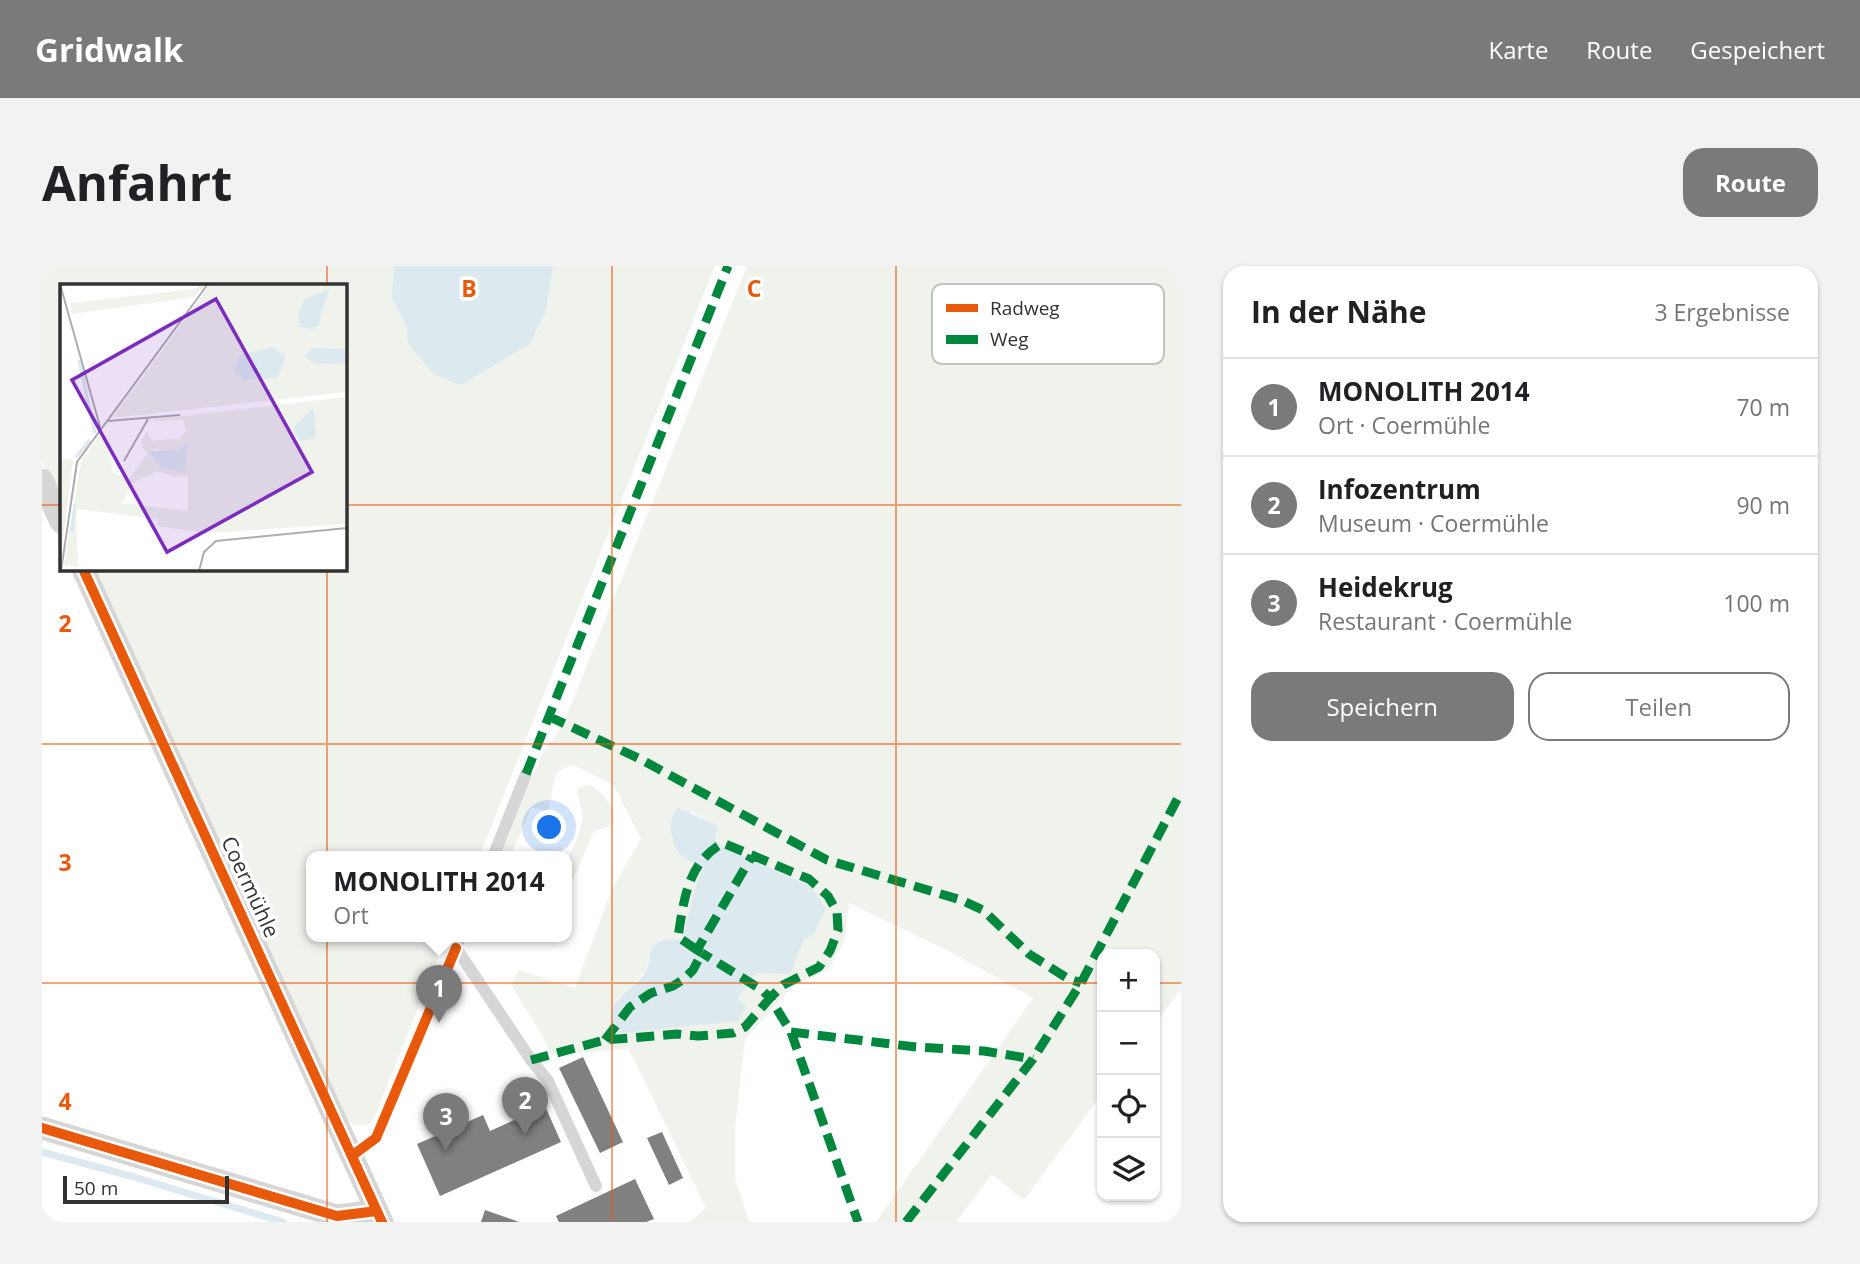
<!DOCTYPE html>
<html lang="de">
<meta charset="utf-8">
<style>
:root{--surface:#fff;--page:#f2f2f2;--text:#202124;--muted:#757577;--line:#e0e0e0;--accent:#7a7a7a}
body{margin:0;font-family:"Open Sans",sans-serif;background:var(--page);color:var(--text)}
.controls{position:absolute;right:21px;bottom:21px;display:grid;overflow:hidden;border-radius:14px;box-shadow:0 2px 5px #0004}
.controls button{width:63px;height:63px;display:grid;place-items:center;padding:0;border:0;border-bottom:2px solid var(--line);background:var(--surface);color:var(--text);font:35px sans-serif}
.scale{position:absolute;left:21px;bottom:18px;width:166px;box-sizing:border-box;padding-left:7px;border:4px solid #323232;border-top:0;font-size:19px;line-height:24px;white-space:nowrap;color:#323232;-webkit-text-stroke:5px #fff;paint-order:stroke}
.you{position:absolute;left:508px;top:562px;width:24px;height:24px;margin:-18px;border:5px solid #fff;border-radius:50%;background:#1a73e8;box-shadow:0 0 0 10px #1a73e833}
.badge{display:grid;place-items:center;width:46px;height:46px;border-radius:50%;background:var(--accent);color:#fff;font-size:23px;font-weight:700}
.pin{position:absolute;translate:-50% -58px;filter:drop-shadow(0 2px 4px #0008)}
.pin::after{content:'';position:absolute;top:37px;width:24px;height:21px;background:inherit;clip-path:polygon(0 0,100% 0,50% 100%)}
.popup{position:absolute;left:264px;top:585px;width:266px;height:91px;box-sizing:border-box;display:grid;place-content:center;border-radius:14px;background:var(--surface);filter:drop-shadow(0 2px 5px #0005);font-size:23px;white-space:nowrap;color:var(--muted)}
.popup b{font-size:26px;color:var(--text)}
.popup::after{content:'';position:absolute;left:50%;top:100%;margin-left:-14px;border:14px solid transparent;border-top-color:var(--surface)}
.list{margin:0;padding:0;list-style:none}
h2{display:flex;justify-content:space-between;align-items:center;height:91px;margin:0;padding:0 28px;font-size:30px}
h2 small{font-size:23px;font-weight:400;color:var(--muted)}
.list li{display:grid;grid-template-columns:46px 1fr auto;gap:21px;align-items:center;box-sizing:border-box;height:98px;padding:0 28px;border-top:2px solid var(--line)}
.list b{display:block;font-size:26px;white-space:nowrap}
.list p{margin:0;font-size:23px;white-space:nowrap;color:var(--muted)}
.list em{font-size:23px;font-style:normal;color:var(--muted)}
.actions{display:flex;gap:14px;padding:21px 28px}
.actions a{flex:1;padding:16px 0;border:2px solid var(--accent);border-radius:21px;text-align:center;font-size:24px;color:var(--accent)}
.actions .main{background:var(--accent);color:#fff}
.icon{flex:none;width:38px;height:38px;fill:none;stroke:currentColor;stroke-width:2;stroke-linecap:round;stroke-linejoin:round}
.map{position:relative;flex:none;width:1139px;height:956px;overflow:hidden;border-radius:21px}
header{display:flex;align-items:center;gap:42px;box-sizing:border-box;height:98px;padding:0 35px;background:var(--accent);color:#fff}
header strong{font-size:33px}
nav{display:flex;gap:38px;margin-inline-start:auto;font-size:24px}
.intro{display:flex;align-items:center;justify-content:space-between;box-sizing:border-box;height:168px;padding:0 42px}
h1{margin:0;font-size:49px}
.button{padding:18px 32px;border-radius:21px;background:var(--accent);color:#fff;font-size:24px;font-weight:700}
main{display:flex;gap:42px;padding:0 42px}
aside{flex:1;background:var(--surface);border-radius:21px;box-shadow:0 2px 5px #0004}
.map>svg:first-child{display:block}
</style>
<header>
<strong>Gridwalk</strong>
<nav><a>Karte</a><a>Route</a><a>Gespeichert</a></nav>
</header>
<div class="intro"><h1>Anfahrt</h1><a class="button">Route</a></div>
<main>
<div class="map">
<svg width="1139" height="956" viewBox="0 0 1139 956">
<rect width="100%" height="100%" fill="#fff"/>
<path fill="#f0f2ec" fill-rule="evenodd" d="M0,0H673L437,591H269V671H404L334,848L329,857C314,863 308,858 299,847L49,303H303V19H19V237L0,195Z
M705,0H1139V723L1113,758V688H1060V828L982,934L950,908L914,956H834L991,732L909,686L807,637L802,677L786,703L749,722L703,774L693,863V912L707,956H648L664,942L587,783L509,789L500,769L469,719L477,704L533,722L570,623L599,573L572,519L530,498L514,507L506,545L490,541L468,591H454L501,487L521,459ZM649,546L673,558L672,572L679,580L711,595L578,767L569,761L593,717L605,703L606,690L640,675L655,615L661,603L650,594L641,591Z
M548,519C562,528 571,538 573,555L564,562L552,565L525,628V596L538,565L541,549L535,528L536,522Z"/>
<path fill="#dceaf0" d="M352,0H511L504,44L488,78L419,119L391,108L366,77L365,61L350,32Z
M636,542L673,558L677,563L672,572L679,580L763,618L771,623L784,643L772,668L762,674L748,708L714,707L696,732L704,741L696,755L578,767L569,761C561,734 595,724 605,703C608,695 605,685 614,678C622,672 630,674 640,674L655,615L661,603C654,597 648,596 641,591C632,585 626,562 630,552C630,549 634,544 636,542Z"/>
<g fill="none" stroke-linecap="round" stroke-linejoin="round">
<path stroke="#dceaf0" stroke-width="7" d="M0,886L92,911L241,956"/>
</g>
<path fill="#808080" d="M541,791L581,876L558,887L517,802Z
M503,840L519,876L398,930L375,878L441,849L448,865Z
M620,866L641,912L627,919L605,872Z
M593,913L612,953L604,956H517L514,950Z
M443,944L477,956H439Z"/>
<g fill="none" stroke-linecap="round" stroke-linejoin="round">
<path stroke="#d6d6d6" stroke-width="12" d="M451,591L484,508
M414,682L489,794L506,815L554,920
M311,889L334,872L418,671"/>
<path stroke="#d6d6d6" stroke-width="23" d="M0,214L19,256
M41,303L340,956
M0,862L295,950L335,945"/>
<path stroke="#00873e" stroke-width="9" stroke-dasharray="18 9" stroke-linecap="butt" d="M506,450L598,493L785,594L919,634L941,644L987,688L1025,712L1039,717
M484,508L686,0
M655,684L636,671C642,634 645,597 681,577L767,613L786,630L795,646L796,664L788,685L777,701L741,719L728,732L720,724L660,687
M749,766L874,781L942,785L991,793
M563,774L588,741L609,727L631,720L642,713L651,704L660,687L655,684L710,590
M489,794L563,774L635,768L656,770L691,767L703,761L728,732L749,766L816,956
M864,956L991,793L1039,717L1139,526"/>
<defs>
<path id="cycleway" d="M41,303L340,956
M0,862L295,950L335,945
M311,889L334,872L414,682"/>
</defs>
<use href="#cycleway" stroke="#fff" stroke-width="15"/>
<use href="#cycleway" stroke="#e8590c" stroke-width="10"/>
</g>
<path fill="none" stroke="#e8590c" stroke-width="2" stroke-opacity="0.55" d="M285,0V19M570,0V956M854,0V956M0,239H19M303,239H1139M285,303V956M0,478H1139M0,717H1060M1113,717H1139"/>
<g text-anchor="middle" stroke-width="7" stroke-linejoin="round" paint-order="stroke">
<g font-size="21" fill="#323232" stroke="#fff">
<text transform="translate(208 621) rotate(65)" y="7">Coermühle</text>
</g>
</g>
<g transform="translate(18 18)">
<rect width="287" height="287" fill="#fff"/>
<path d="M139,0H148L134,13L11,30V19L135,5ZM151,0H287V108L52,134ZM287,113V240L146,249L97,242L98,235L16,225L18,283L4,281L21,178L39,152L51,162L52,188L69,195L87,170L80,159L87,147L92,157L120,154L126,146L123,136L90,137L97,135ZM128,157L126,173L112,184L92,164L108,169L121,166ZM98,187L116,193L128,192V227L61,219L76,197ZM0,174L13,176L2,263H0Z" fill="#f0f2ec" fill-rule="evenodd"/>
<path d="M269,5L258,41L253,45L240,43L238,30L245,15ZM213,63L226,73L217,94L185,96L173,89L181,71ZM252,64L284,65L287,79L256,80L244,72ZM253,124L256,149L254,154L241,157L233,144ZM128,157L125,188L101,184L89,167L120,166Z" fill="#dceaf0"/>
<path fill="none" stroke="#dceaf0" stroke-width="3.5" d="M19,76L35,149M16,173L30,156M12,247L15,220"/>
<path fill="none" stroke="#adadad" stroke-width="2" d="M0,0L41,146M48,137L120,131M64,177L88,135M1,287L17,178L148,0M139,287L144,268L156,257L287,244"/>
<path fill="#7b2cbf" fill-opacity="0.15" stroke="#7b2cbf" stroke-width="3.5" d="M156,15L252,188L107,268L12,96Z"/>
<rect width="287" height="287" fill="none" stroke="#323232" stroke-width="3.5"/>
</g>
<rect x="890" y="18" width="232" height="80" rx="10" fill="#fff" stroke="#c2c2c2" stroke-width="2"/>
<rect x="904" y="38" width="32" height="8" fill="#e8590c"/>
<rect x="904" y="69" width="32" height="9" fill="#00873e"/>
<g font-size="19" fill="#323232">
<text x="948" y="49">Radweg</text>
<text x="948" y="80">Weg</text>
</g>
<g font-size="23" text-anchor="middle" font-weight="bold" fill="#e8590c" stroke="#fff" stroke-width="7" stroke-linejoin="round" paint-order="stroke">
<text x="427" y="31">B</text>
<text x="712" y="31">C</text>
<text x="23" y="366">2</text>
<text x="23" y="605">3</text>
<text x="23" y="844">4</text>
</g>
</svg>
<div class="controls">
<button>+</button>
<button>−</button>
<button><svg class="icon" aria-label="locate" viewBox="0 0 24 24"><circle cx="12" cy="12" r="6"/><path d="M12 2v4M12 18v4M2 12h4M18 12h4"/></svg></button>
<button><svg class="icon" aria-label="layers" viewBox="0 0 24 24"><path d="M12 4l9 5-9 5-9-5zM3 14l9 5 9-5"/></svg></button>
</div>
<div class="scale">50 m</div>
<div class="you"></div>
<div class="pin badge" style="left:397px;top:757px">1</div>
<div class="popup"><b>MONOLITH 2014</b>Ort</div>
<div class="pin badge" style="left:483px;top:869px">2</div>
<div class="pin badge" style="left:404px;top:885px">3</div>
</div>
<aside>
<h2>In der Nähe<small>3 Ergebnisse</small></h2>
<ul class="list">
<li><span class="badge">1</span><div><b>MONOLITH 2014</b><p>Ort · Coermühle</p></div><em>70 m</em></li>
<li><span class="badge">2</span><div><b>Infozentrum</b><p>Museum · Coermühle</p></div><em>90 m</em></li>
<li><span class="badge">3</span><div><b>Heidekrug</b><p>Restaurant · Coermühle</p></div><em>100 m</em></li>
</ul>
<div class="actions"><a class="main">Speichern</a><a>Teilen</a></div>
</aside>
</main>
